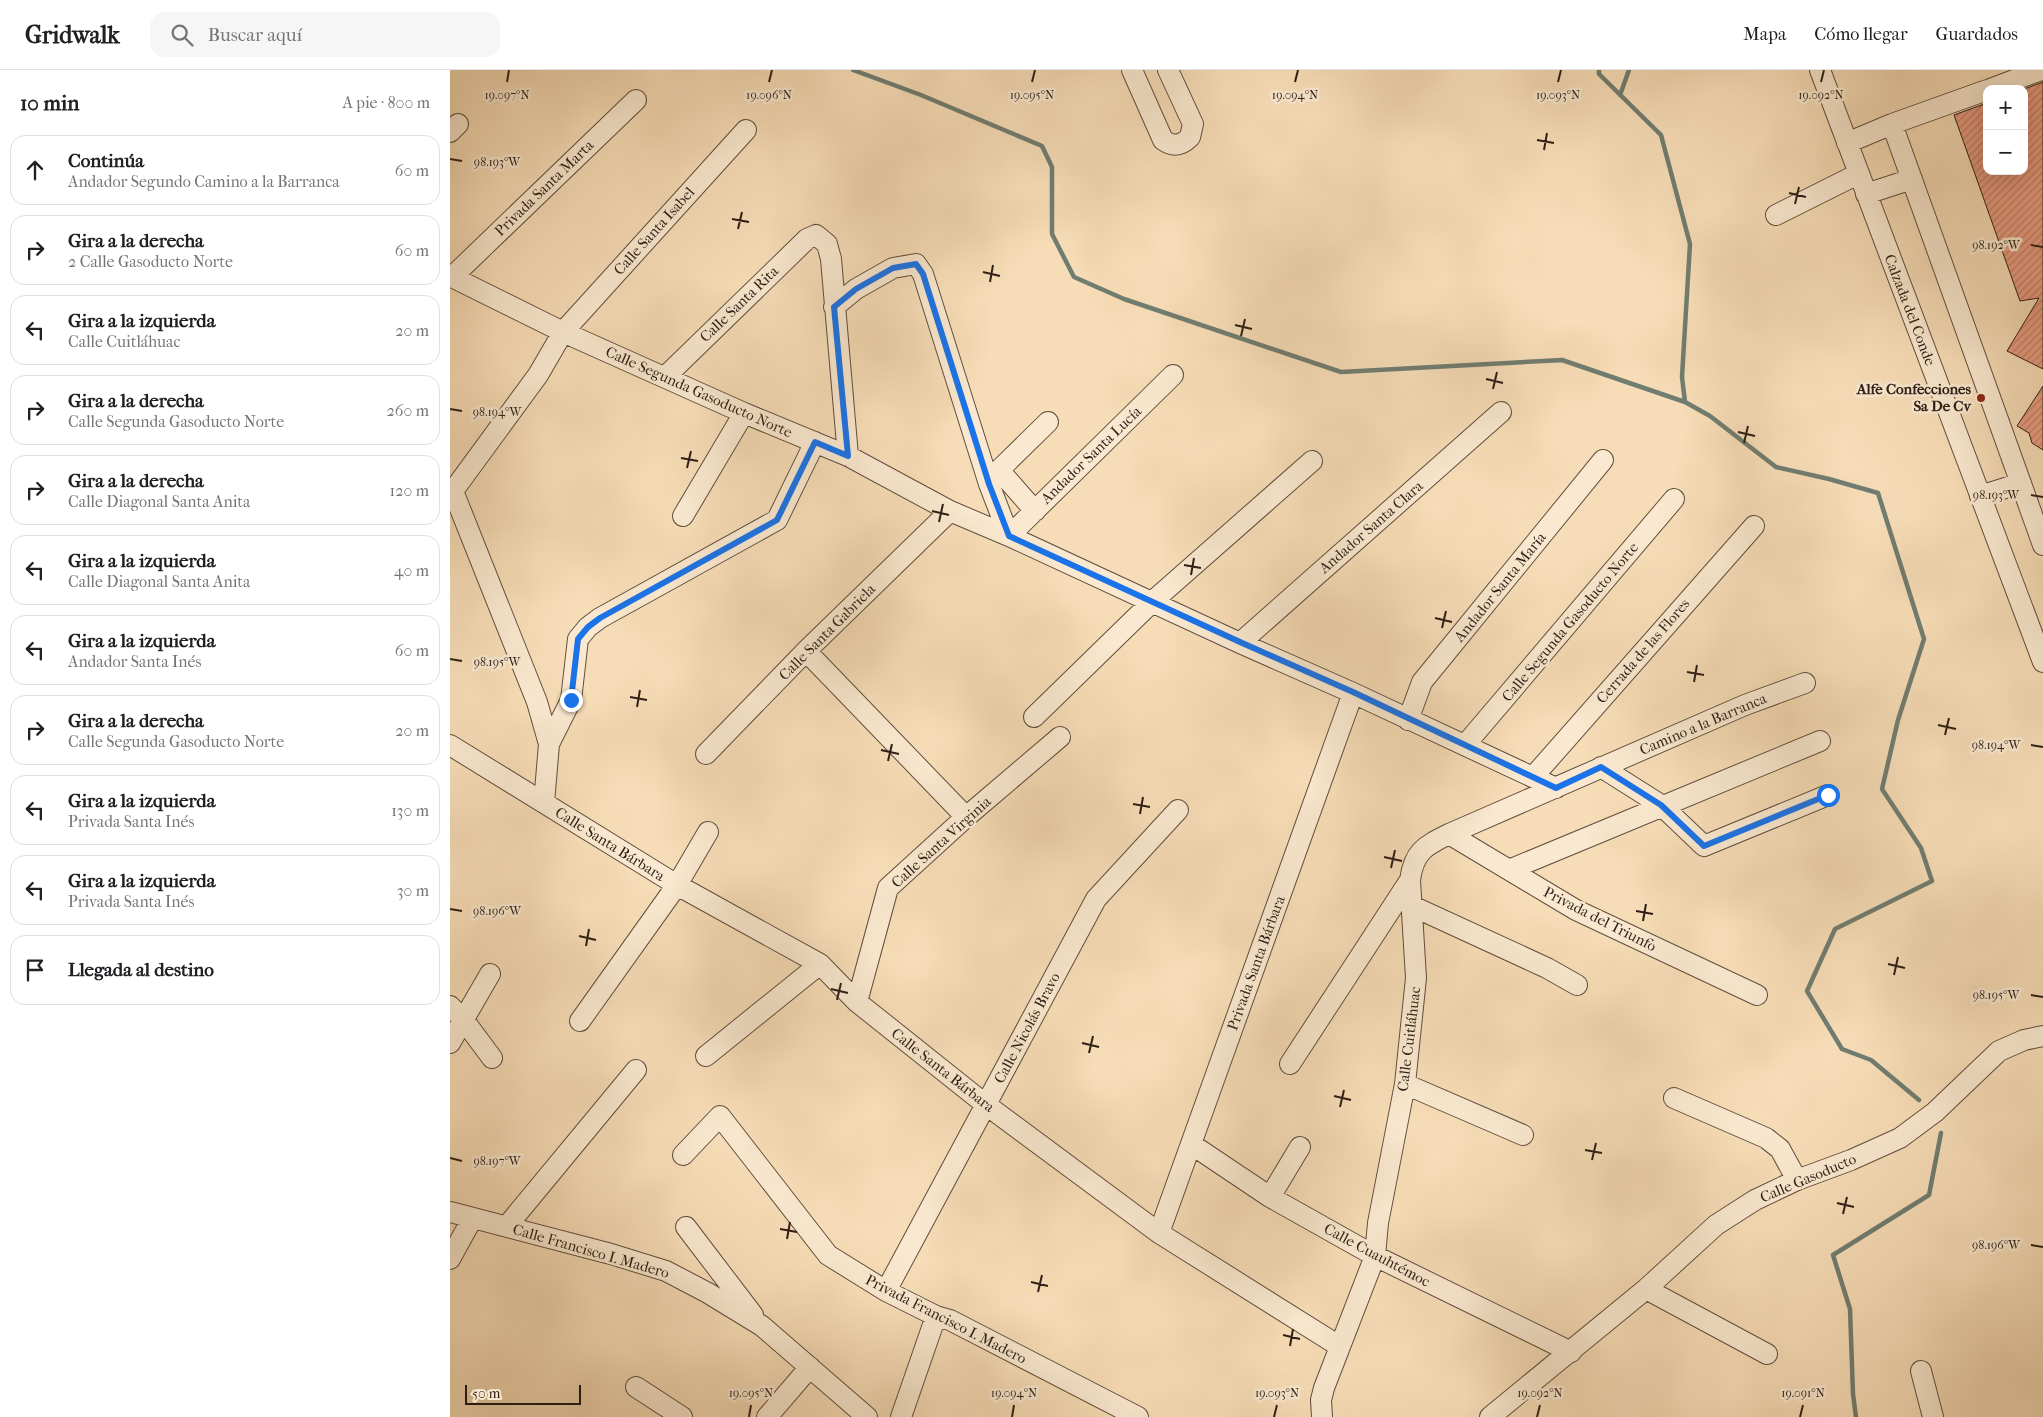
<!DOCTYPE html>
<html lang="es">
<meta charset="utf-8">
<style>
:root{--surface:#fff;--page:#f6f6f6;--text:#202124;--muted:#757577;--line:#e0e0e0}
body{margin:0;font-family:"IM FELL French Canon",serif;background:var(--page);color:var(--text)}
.controls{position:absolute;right:15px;top:15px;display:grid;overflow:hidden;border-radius:10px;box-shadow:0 5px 20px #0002}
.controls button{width:45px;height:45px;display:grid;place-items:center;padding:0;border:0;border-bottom:1px solid var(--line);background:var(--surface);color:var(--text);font:25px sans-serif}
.scale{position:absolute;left:15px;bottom:12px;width:116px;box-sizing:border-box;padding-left:5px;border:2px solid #2d1e16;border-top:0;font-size:14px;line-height:18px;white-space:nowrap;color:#2d1e16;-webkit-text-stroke:4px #fae9d0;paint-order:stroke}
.stop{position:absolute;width:15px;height:15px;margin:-11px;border:4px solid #1a73e8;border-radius:50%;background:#fff}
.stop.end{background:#1a73e8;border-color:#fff;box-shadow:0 1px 5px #0008}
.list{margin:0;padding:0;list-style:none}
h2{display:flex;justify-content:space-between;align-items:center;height:65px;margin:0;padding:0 20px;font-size:21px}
h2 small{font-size:16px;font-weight:400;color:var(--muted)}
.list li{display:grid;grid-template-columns:32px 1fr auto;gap:15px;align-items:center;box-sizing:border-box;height:70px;margin:0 10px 10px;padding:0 10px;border:1px solid var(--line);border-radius:15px}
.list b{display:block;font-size:19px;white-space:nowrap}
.list p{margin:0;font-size:16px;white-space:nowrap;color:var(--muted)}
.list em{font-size:16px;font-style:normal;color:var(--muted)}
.icon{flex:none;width:28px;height:28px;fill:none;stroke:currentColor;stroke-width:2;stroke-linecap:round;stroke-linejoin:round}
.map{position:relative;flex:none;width:1593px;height:1347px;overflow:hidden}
header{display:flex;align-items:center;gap:30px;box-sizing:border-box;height:70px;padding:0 25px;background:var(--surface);border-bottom:1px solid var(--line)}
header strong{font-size:24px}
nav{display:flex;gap:28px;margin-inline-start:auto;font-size:18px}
.search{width:350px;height:45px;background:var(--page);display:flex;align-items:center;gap:12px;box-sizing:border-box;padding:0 18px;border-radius:15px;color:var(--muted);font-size:19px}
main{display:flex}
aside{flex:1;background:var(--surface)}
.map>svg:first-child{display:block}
</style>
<header>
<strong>Gridwalk</strong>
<div class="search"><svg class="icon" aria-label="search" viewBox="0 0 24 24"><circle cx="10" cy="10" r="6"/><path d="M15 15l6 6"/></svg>Buscar aquí</div>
<nav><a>Mapa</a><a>Cómo llegar</a><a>Guardados</a></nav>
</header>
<main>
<aside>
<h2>10 min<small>A pie · 800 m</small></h2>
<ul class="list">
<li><svg class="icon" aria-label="ahead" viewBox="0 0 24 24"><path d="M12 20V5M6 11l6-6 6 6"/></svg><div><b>Continúa</b><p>Andador Segundo Camino a la Barranca</p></div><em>60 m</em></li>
<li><svg class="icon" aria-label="right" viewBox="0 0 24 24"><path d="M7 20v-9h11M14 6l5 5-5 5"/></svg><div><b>Gira a la derecha</b><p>2 Calle Gasoducto Norte</p></div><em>60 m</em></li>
<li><svg class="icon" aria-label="left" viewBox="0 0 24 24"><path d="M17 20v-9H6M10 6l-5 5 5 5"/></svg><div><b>Gira a la izquierda</b><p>Calle Cuitláhuac</p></div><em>20 m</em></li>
<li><svg class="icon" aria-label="right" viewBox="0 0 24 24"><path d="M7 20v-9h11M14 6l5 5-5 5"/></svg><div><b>Gira a la derecha</b><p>Calle Segunda Gasoducto Norte</p></div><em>260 m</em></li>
<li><svg class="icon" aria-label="right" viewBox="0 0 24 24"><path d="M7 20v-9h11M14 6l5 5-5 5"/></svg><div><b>Gira a la derecha</b><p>Calle Diagonal Santa Anita</p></div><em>120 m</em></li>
<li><svg class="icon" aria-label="left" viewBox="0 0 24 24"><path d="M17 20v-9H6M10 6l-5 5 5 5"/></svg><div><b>Gira a la izquierda</b><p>Calle Diagonal Santa Anita</p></div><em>40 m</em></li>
<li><svg class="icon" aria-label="left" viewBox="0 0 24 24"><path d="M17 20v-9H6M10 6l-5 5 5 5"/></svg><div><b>Gira a la izquierda</b><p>Andador Santa Inés</p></div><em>60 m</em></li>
<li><svg class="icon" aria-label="right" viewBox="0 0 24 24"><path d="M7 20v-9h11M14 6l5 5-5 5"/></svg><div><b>Gira a la derecha</b><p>Calle Segunda Gasoducto Norte</p></div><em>20 m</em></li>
<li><svg class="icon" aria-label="left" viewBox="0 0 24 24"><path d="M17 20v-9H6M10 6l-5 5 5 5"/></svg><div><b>Gira a la izquierda</b><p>Privada Santa Inés</p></div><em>130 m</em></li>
<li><svg class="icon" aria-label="left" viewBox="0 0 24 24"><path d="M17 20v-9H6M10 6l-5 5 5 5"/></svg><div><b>Gira a la izquierda</b><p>Privada Santa Inés</p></div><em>30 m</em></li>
<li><svg class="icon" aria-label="arrive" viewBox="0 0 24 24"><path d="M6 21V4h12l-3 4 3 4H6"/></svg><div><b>Llegada al destino</b></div></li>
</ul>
</aside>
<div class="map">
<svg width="1593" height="1347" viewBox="0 0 1593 1347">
<defs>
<pattern id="building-hatch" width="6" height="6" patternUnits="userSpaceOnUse" patternTransform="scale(1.25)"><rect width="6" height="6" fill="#e99c81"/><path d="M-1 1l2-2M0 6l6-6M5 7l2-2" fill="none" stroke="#bd7f69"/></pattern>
</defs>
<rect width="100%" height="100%" fill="#f7ddb7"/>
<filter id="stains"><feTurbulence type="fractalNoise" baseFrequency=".004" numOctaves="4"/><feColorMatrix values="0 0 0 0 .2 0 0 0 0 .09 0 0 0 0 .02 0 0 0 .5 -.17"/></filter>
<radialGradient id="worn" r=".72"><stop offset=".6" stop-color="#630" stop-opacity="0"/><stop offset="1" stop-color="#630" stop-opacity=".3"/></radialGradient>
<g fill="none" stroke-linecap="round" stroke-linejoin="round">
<path stroke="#707d71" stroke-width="4.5" d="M403,0L471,25L592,76L602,97V164L624,207L674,229L891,302L1112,290L1235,332L1260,346L1326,397L1379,409L1428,423L1474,569L1448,650L1432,719L1471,778L1482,811L1385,859L1357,921L1392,979L1421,990L1469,1030
M1149,0V4L1211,65L1240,174L1232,307L1235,332
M1170,25L1179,0
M1406,1347L1403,1324L1400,1239L1383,1185L1479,1125L1491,1063"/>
</g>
<path fill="url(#building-hatch)" stroke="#2d1e16" d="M1593,12V299L1557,281L1589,228L1570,231L1504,45L1537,33V101H1574V19Z
M1593,316V380L1582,373L1579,363L1567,356Z"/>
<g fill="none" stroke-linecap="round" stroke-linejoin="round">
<defs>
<path id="minor" d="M682,0L713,70C723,77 731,76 740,67L743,54L718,0
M1370,0L1593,592
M1540,19L1591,0
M1442,54L1537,20
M0,62L8,54
M1397,73L1442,54L1593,475
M1416,124L1462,109
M1326,145L1408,104
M0,206L113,262L294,343L398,386L500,441L559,466L790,573L903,623L1106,718
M2,207L186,30
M384,237L406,219L443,198L466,194L473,204L539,414L559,466L723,305
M215,307L357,169L366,165L377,174L381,189L398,386
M549,400L585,441
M539,414L549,400L598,352
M1530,426L1571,413
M233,446L294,343
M790,573L1051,342
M356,581L516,747
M584,647L703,531L862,391
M958,650L972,612L1153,390
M99,674L121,630L128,569L138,557L150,548L327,450L365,372
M0,675L227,815L370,894L407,932L535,1034L709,1163L889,1276
M1015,675L1224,429
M256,684L356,581L500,441
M1151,697L1211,735L1254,776L1378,725
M1083,707L1304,456
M94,733L99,674L87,632L3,421L88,305L113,262L296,60
M999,764L1126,840L1307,925
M1059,800L1370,671
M960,835L1097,898L1127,915
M407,932L438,818L516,747L610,667
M0,936L13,949L42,988
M130,951L227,815L258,762
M0,973L40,904
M256,986L370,894
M840,994L960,810
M955,1014L1073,1065
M1224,1028L1316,1068L1330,1079L1347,1110
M741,1074L820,1127L925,1186L1121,1282
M233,1085L270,1046L378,1185L436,1221L486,1246L500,1250L688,1347
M820,1127L850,1077
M0,1142L161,1184L216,1201L258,1223L312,1256L417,1347
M57,1156L186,1000
M236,1157L303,1245
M709,1163L903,623
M0,1189L22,1149
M1196,1219L1317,1284
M436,1221L646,829L728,740
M1471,1301L1483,1347
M186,1317L232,1347
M317,1347L360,1297
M451,1347L486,1246
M872,1347L871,1330L874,1318L925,1186L928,1153L955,1014L966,908L960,810C964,781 975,776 999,764L1295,635L1355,613
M1040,1347L1196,1219L1266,1155L1305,1130L1347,1110L1401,1090L1450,1068L1485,1042L1549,981L1574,970L1593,966"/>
</defs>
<use href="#minor" stroke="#604e3e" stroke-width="22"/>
<use href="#minor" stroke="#fae9d0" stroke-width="20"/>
</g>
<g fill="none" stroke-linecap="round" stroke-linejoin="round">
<path stroke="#1a73e8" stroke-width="6" d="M121,630L128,569L138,557L150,548L327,450L365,372L398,386L384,237L406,219L443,198L466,194L473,204L539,414L559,466L790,572L903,622L1106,718L1151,697L1211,735L1254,776L1378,725"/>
</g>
<path fill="none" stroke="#2d1e16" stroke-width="2" d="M57,12L59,0M319,12L322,0M582,12L585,0M845,12L848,0M1108,12L1111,0M1371,12L1374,0M1087,70L1104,73M1094,80L1097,63M0,89L12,91M1339,123L1356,127M1345,134L1349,117M282,149L299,152M288,159L292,142M1581,175L1593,177M533,202L550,206M540,212L543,195M785,255L802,259M791,266L795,249M1036,309L1053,313M1043,319L1047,302M0,339L12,341M1288,362L1305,366M1294,373L1298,356M231,388L248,391M237,398L241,381M1581,425L1593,427M482,441L499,445M489,452L493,434M734,495L751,498M741,505L744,488M985,548L1002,552M992,558L996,541M0,589L12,591M1237,602L1254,605M1244,612L1247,595M180,627L197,630M187,637L190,620M1488,655L1506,659M1495,665L1499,648M1581,675L1593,677M431,680L449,684M438,691L442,674M683,734L700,737M690,744L693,727M934,787L952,791M941,798L945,780M0,839L12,841M1186,841L1203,844M1193,851L1196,834M129,866L146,870M136,876L139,859M1438,894L1455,898M1444,905L1448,887M381,919L398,923M1581,925L1593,927M387,930L391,913M632,973L649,977M639,983L643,966M884,1026L901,1030M890,1037L894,1020M1135,1080L1152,1083M0,1088L12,1091M1142,1090L1146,1073M1387,1133L1404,1137M1393,1144L1397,1127M330,1159L347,1162M337,1169L340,1152M1581,1175L1593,1177M581,1212L598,1216M588,1222L592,1205M833,1265L850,1269M840,1276L843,1259M299,1347L301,1335M562,1347L564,1335M824,1347L827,1335M1087,1347L1090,1335M1350,1347L1353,1335"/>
<circle fill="#8f2418" stroke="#fae9d0" stroke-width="2" cx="1531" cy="328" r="5"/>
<g text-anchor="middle" stroke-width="5" stroke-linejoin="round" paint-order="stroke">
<g font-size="15" fill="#2d1e16" stroke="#fae9d0">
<text transform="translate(94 118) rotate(-44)" y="5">Privada Santa Marta</text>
<text transform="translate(204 161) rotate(-48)" y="5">Calle Santa Isabel</text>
<text transform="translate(289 234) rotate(-44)" y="5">Calle Santa Rita</text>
<text transform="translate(1460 240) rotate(69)" y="5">Calzada del Conde</text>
<text transform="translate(249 322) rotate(24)" y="5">Calle Segunda Gasoducto Norte</text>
<text transform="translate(641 385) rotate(-44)" y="5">Andador Santa Lucía</text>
<text transform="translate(921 457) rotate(-41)" y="5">Andador Santa Clara</text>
<text transform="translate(1050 517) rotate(-51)" y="5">Andador Santa María</text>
<text transform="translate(1120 552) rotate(-50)" y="5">Calle Segunda Gasoducto Norte</text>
<text transform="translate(377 562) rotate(-45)" y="5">Calle Santa Gabriela</text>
<text transform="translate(1193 581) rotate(-49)" y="5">Cerrada de las Flores</text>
<text transform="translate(1253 654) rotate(-23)" y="5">Camino a la Barranca</text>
<text transform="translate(491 772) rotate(-42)" y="5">Calle Santa Virginia</text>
<text transform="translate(160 774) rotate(32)" y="5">Calle Santa Bárbara</text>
<text transform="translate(1150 849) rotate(27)" y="5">Privada del Triunfo</text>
<text transform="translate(806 893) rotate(-70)" y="5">Privada Santa Bárbara</text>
<text transform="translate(577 958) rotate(-62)" y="5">Calle Nicolás Bravo</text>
<text transform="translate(959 969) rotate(-83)" y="5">Calle Cuitláhuac</text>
<text transform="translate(493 1000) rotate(38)" y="5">Calle Santa Bárbara</text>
<text transform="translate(1358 1108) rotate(-23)" y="5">Calle Gasoducto</text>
<text transform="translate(141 1181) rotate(16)" y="5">Calle Francisco I. Madero</text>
<text transform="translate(927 1185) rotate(28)" y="5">Calle Cuauhtémoc</text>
<text transform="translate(496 1249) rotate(27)" y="5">Privada Francisco I. Madero</text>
</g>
<g font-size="15" font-weight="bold" fill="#2d1e16" stroke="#fae9d0" text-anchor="end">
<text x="1521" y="324">Alfe Confecciones<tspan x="1521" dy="17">Sa De Cv</tspan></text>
</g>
</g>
<g font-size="12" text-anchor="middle" fill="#2d1e16" stroke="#fae9d0" stroke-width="5" stroke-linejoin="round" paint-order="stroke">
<text x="57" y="29">19.097°N</text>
<text x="319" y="29">19.096°N</text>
<text x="582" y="29">19.095°N</text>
<text x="845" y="29">19.094°N</text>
<text x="1108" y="29">19.093°N</text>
<text x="1371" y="29">19.092°N</text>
<text x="47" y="96">98.193°W</text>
<text x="1546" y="179">98.192°W</text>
<text x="47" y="346">98.194°W</text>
<text x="1546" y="429">98.193°W</text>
<text x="47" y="596">98.195°W</text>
<text x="1546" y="679">98.194°W</text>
<text x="47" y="845">98.196°W</text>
<text x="1546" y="929">98.195°W</text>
<text x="47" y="1095">98.197°W</text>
<text x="1546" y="1179">98.196°W</text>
<text x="301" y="1327">19.095°N</text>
<text x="564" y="1327">19.094°N</text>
<text x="827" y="1327">19.093°N</text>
<text x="1090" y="1327">19.092°N</text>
<text x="1353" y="1327">19.091°N</text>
</g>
<rect width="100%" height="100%" filter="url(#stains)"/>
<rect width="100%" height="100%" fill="url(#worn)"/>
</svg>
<div class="controls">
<button>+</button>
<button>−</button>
</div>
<div class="scale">50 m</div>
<div class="stop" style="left:1378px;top:725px"></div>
<div class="stop end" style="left:121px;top:630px"></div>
</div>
</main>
